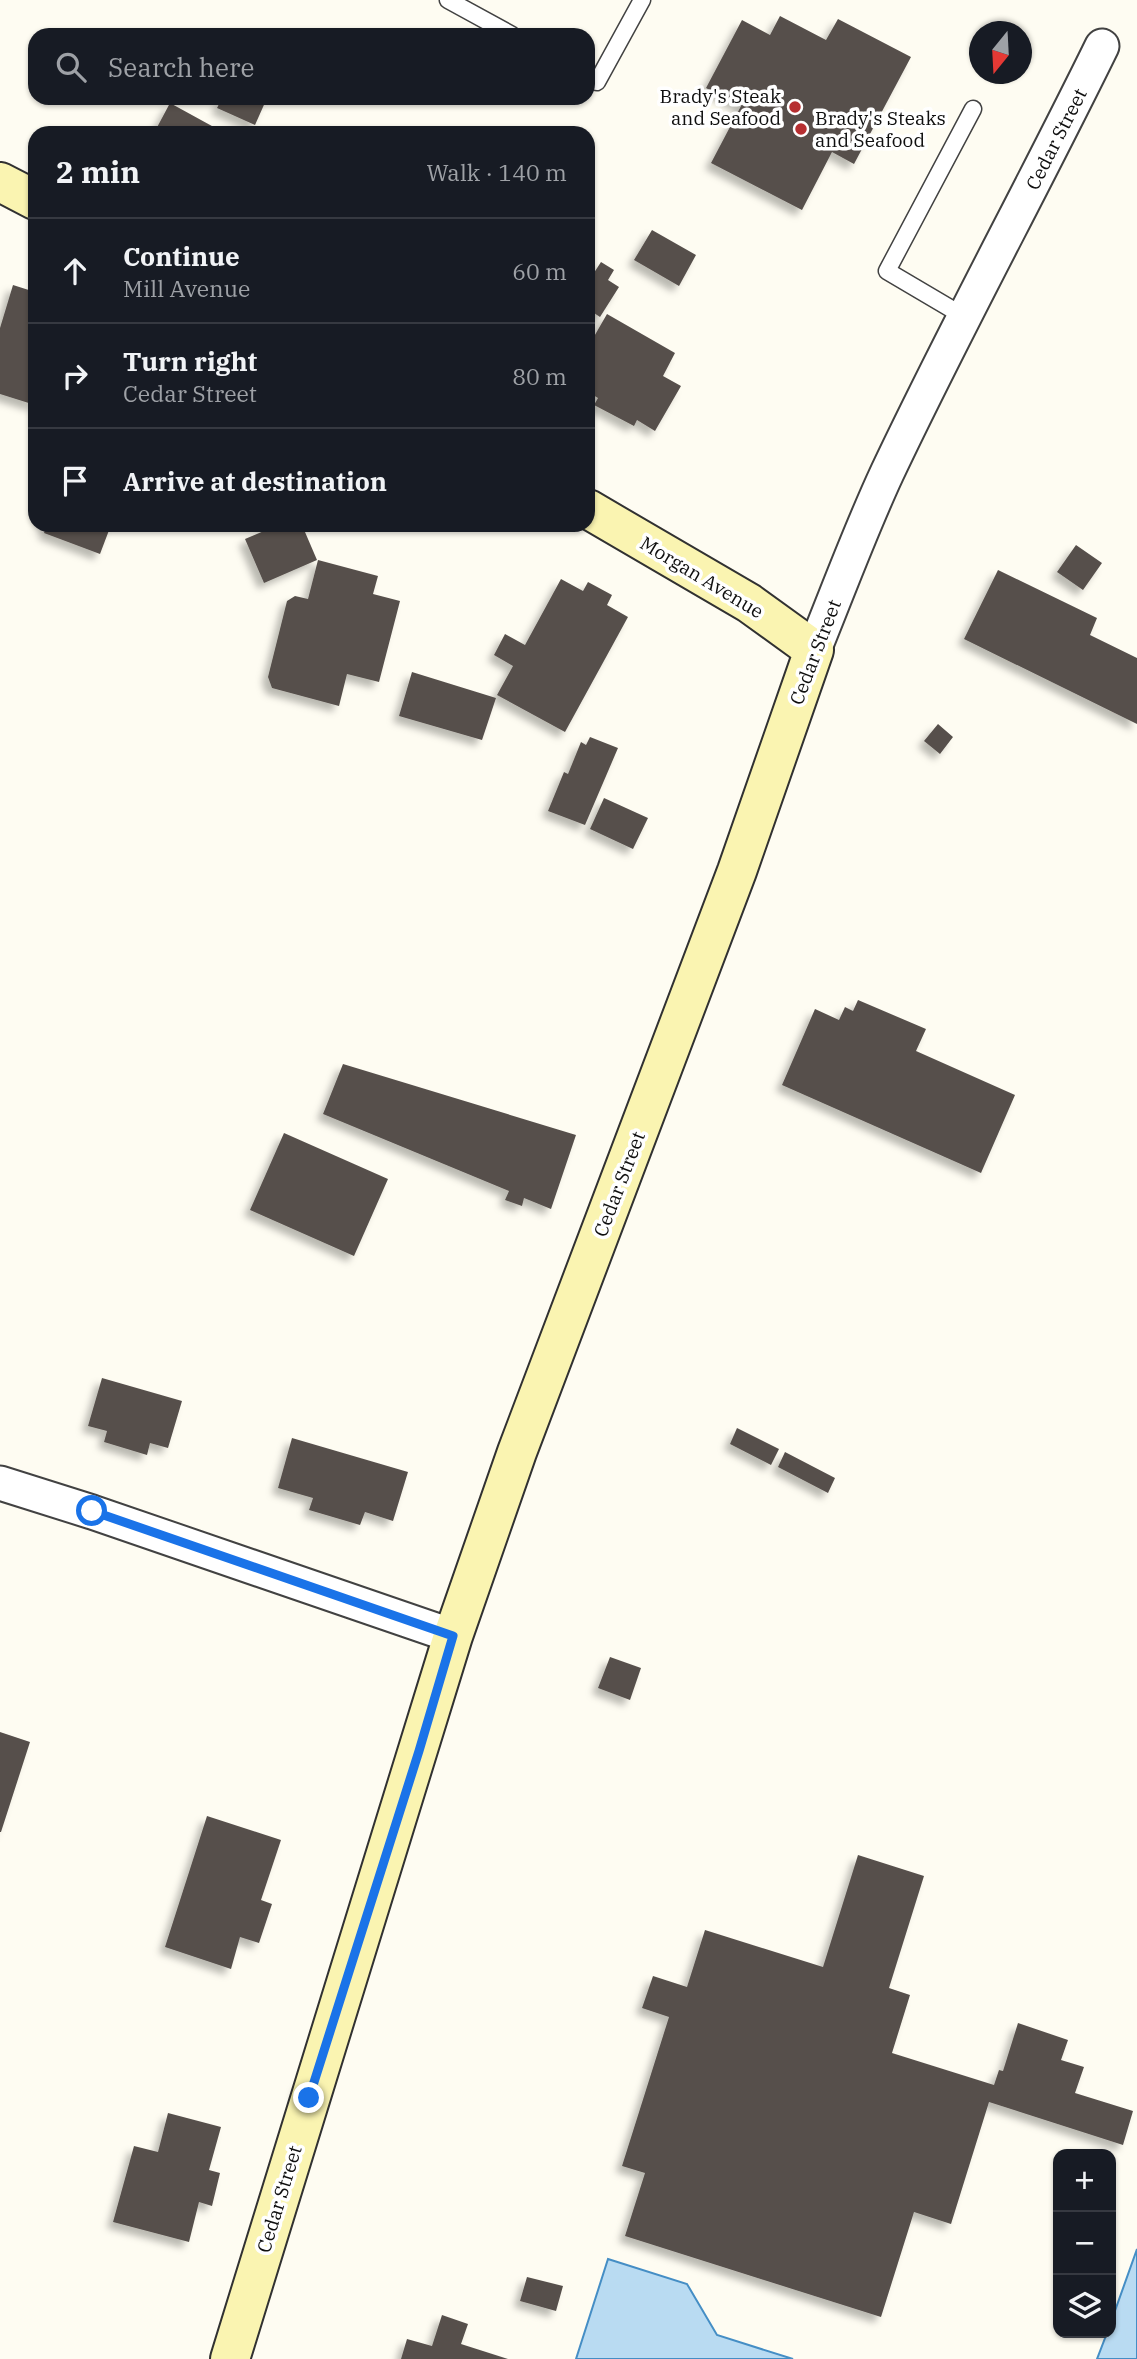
<!DOCTYPE html>
<meta charset="utf-8">
<style>
:root{--surface:#171b24;--page:#20242c;--text:#f1f3f6;--muted:#9ea1a6;--line:#363941}
body{margin:0;font-family:"IBM Plex Serif",serif;background:var(--page);color:var(--text)}
.controls{position:absolute;right:21px;bottom:21px;display:grid;overflow:hidden;border-radius:14px;box-shadow:0 2px 5px #0004}
.controls button{width:63px;height:63px;display:grid;place-items:center;padding:0;border:0;border-bottom:2px solid var(--line);background:var(--surface);color:var(--text);font:35px sans-serif}
.compass{position:absolute;left:969px;top:21px;width:63px;height:63px;border-radius:50%;background:var(--surface);box-shadow:0 2px 5px #0004;rotate:198deg}
.stop{position:absolute;width:21px;height:21px;margin:-16px;border:5px solid #1a73e8;border-radius:50%;background:#fff}
.stop.end{background:#1a73e8;border-color:#fff;box-shadow:0 2px 7px #0008}
.list{margin:0;padding:0;list-style:none}
h2{display:flex;justify-content:space-between;align-items:center;height:91px;margin:0;padding:0 28px;font-size:30px}
h2 small{font-size:23px;font-weight:400;color:var(--muted)}
.list li{display:grid;grid-template-columns:46px 1fr auto;gap:21px;align-items:center;box-sizing:border-box;height:105px;padding:0 28px;border-top:2px solid var(--line)}
.list b{display:block;font-size:26px;white-space:nowrap}
.list p{margin:0;font-size:23px;white-space:nowrap;color:var(--muted)}
.list em{font-size:23px;font-style:normal;color:var(--muted)}
.icon{flex:none;width:38px;height:38px;fill:none;stroke:currentColor;stroke-width:2;stroke-linecap:round;stroke-linejoin:round}
.map{position:relative;flex:none;width:1137px;height:2359px;overflow:hidden}
.search{position:absolute;background:var(--surface);box-shadow:0 2px 5px #0004;left:28px;top:28px;width:567px;height:77px;display:flex;align-items:center;gap:18px;box-sizing:border-box;padding:0 24px;border-radius:21px;color:var(--muted);font-size:26px}
.panel{position:absolute;background:var(--surface);box-shadow:0 2px 5px #0004;left:28px;top:126px;width:567px;height:406px;border-radius:21px}
.map>svg:first-child{display:block}
</style>
<div class="map">
<svg width="1137" height="2359" viewBox="0 0 1137 2359">
<defs>
<filter id="shadow"><feDropShadow dx="-6" dy="6" stdDeviation="3.5" flood-color="#0004"/></filter>
</defs>
<rect width="100%" height="100%" fill="#fefcf2"/>
<path fill="#b9dbf2" stroke="#458ec5" stroke-width="2" d="M1137,2249V2359H1097L1107,2333H1111V2322Z
M608,2259L687,2284L717,2335L793,2359H576Z"/>
<path fill="#57504c" filter="url(#shadow)" d="M780,16L826,40L838,19L911,57L854,164L832,152L802,210L711,163L741,106L706,88L742,20L770,35Z
M222,98H267L255,125L217,108Z
M170,103L221,131L220,133H154Z
M652,230L696,255L679,286L634,260Z
M601,262L614,270L608,280L619,287L600,317L588,309V282Z
M13,285L35,292V405L0,394V328Z
M607,314L675,353L663,376L681,386L655,431L637,420L634,426L594,405L598,398L588,392V347Z
M37,525H111L100,554L44,533L46,528Z
M278,525H302L317,560L264,583L245,539Z
M1076,545L1102,563L1083,590L1057,572Z
M318,560L378,576L373,594L400,601L379,682L347,674L339,706L272,688L268,677L287,601L295,596L308,599Z
M998,570L1097,618L1090,635L1137,658V724L964,639Z
M561,579L583,591L588,582L612,595L607,605L628,617L565,732L497,695L513,666L494,655L505,634L525,645Z
M412,672L496,698L482,740L399,716Z
M938,724L953,737L940,754L924,741Z
M590,737L618,748L585,825L548,811L564,772L568,774L581,742L586,745Z
M604,798L648,818L633,849L590,829Z
M858,1000L926,1029L916,1051L1015,1095L981,1173L782,1085L815,1009L839,1020L845,1007L853,1011Z
M343,1064L576,1135L551,1209L524,1198L522,1206L505,1200L509,1191L323,1114Z
M284,1133L388,1179L354,1256L250,1210Z
M102,1378L182,1401L168,1448L150,1443L147,1455L104,1442L107,1431L88,1426Z
M737,1428L779,1449L771,1465L730,1444Z
M292,1438L408,1472L393,1521L365,1512L360,1525L309,1510L313,1498L278,1488Z
M785,1452L835,1478L828,1493L778,1467Z
M610,1657L641,1668L630,1700L598,1688Z
M0,1732L30,1742L1,1832H0Z
M207,1816L281,1840L261,1900L272,1904L259,1943L240,1937L231,1969L165,1947Z
M858,1855L924,1876L889,1988L910,1995L892,2053L994,2085L999,2070L1003,2071L1018,2023L1068,2040L1061,2060L1084,2067L1075,2093L1133,2111L1123,2145L989,2102L951,2224L914,2212L881,2317L625,2236L645,2173L622,2166L669,2017L642,2008L653,1976L687,1987L705,1930L823,1967Z
M168,2113L221,2127L209,2170L220,2173L212,2206L199,2202L189,2242L113,2222L134,2146L158,2152Z
M527,2277L563,2286L556,2311L520,2301Z
M442,2315L468,2324L461,2344L508,2359H401L407,2339L432,2346Z"/>
<g fill="none" stroke-linecap="round" stroke-linejoin="round">
<defs>
<path id="lane" d="M448,0L512,35
M588,77L597,82L642,0
M965,317L887,271L973,109"/>
<path id="street" d="M814,650C838,591 860,531 887,473C955,329 1032,189 1102,46
M0,1483L92,1512L453,1636"/>
<path id="secondary" d="M0,182L35,200
M230,2359L453,1636L517,1452L737,871L814,650L749,603L588,509"/>
</defs>
<use href="#lane" stroke="#424242" stroke-width="19"/>
<use href="#street" stroke="#424242" stroke-width="37"/>
<use href="#secondary" stroke="#313131" stroke-width="42"/>
<use href="#lane" stroke="#fff" stroke-width="16"/>
<use href="#street" stroke="#fff" stroke-width="33"/>
<use href="#secondary" stroke="#faf4b1" stroke-width="38"/>
</g>
<g fill="none" stroke-linecap="round" stroke-linejoin="round">
<path stroke="#1a73e8" stroke-width="9" d="M92,1511L453,1636L419,1751L309,2098"/>
</g>
<g fill="#b62f31" stroke="#fff" stroke-width="2.5">
<circle cx="795" cy="107" r="7"/>
<circle cx="801" cy="129" r="7"/>
</g>
<g text-anchor="middle" stroke-width="7" stroke-linejoin="round" paint-order="stroke">
<g font-size="19" fill="#0f0f0f" stroke="#fff" text-anchor="end">
<text x="781" y="103">Brady's Steak<tspan x="781" dy="22">and Seafood</tspan></text>
<text x="815" y="125" text-anchor="start">Brady's Steaks<tspan x="815" dy="22">and Seafood</tspan></text>
</g>
<g font-size="19" fill="#0f0f0f" stroke="#fff">
<text transform="translate(1056 139) rotate(-63)" y="7">Cedar Street</text>
<text transform="translate(702 577) rotate(31)" y="7">Morgan Avenue</text>
<text transform="translate(815 652) rotate(-69)" y="7">Cedar Street</text>
<text transform="translate(619 1184) rotate(-69)" y="7">Cedar Street</text>
<text transform="translate(279 2199) rotate(-73)" y="7">Cedar Street</text>
</g>
</g>
</svg>
<div class="controls">
<button>+</button>
<button>−</button>
<button><svg class="icon" aria-label="layers" viewBox="0 0 24 24"><path d="M12 4l9 5-9 5-9-5zM3 14l9 5 9-5"/></svg></button>
</div>
<svg class="compass" viewBox="-18 -18 36 36"><path d="M0-13l5 13h-10z" fill="#e53935"/><path d="M0 13l5-13h-10z" fill="#9ea1a6"/></svg>
<div class="stop" style="left:92px;top:1511px"></div>
<div class="stop end" style="left:309px;top:2098px"></div>
<div class="search"><svg class="icon" aria-label="search" viewBox="0 0 24 24"><circle cx="10" cy="10" r="6"/><path d="M15 15l6 6"/></svg>Search here</div>
<section class="panel">
<h2>2 min<small>Walk · 140 m</small></h2>
<ul class="list">
<li><svg class="icon" aria-label="ahead" viewBox="0 0 24 24"><path d="M12 20V5M6 11l6-6 6 6"/></svg><div><b>Continue</b><p>Mill Avenue</p></div><em>60 m</em></li>
<li><svg class="icon" aria-label="right" viewBox="0 0 24 24"><path d="M7 20v-9h11M14 6l5 5-5 5"/></svg><div><b>Turn right</b><p>Cedar Street</p></div><em>80 m</em></li>
<li><svg class="icon" aria-label="arrive" viewBox="0 0 24 24"><path d="M6 21V4h12l-3 4 3 4H6"/></svg><div><b>Arrive at destination</b></div></li>
</ul>
</section>
</div>
